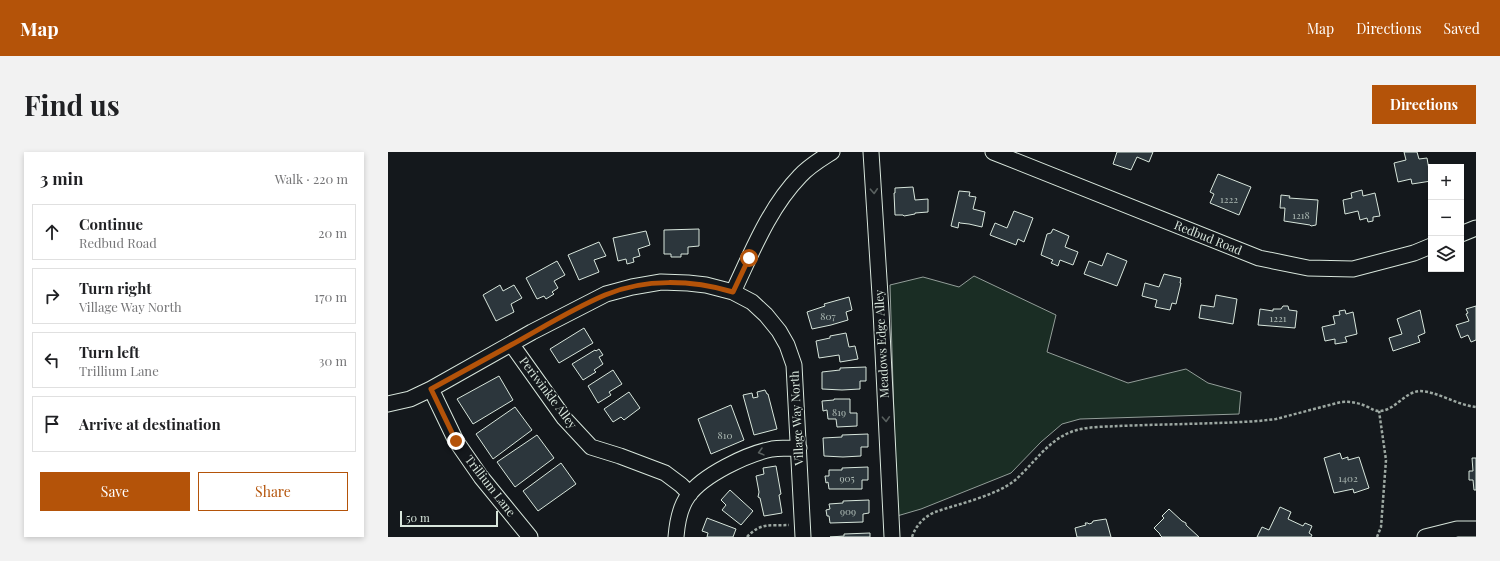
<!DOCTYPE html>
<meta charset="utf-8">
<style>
:root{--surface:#fff;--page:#f2f2f2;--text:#202124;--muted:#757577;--line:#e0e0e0;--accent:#b45309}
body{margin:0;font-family:"Playfair Display",serif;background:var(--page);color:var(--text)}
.controls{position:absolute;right:12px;top:12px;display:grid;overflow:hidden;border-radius:0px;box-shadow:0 2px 6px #0003}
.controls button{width:36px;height:36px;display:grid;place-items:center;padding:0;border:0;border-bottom:1px solid var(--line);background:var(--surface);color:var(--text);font:20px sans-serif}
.scale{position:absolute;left:12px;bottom:10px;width:98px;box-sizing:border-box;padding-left:4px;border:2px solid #d8e6dc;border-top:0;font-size:11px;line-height:14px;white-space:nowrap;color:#d8e6dc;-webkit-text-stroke:3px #14181c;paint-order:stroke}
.stop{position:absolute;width:12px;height:12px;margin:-9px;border:3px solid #b45309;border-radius:50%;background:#fff}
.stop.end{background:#b45309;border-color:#fff;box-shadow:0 1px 4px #0008}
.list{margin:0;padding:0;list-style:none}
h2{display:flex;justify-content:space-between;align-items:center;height:52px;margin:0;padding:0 16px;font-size:17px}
h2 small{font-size:13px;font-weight:400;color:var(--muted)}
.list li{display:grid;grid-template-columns:26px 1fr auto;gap:12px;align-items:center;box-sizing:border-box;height:56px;margin:0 8px 8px;padding:0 8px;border:1px solid var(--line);border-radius:0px}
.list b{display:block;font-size:15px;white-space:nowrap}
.list p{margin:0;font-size:13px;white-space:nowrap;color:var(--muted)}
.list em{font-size:13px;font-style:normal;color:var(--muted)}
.actions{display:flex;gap:8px;padding:12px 16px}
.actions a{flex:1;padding:9px 0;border:1px solid var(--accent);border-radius:0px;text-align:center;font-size:14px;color:var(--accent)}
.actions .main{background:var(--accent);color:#fff}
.icon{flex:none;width:22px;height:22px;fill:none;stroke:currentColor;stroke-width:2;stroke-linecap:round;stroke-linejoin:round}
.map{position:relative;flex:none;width:1088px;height:385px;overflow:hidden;border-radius:0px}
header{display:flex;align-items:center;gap:24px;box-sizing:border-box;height:56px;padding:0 20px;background:var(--accent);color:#fff}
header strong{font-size:19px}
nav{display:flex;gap:22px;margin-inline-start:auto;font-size:14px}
.intro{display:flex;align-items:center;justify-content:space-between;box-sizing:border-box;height:96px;padding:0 24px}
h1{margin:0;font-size:28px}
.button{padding:10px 18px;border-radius:0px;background:var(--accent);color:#fff;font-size:14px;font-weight:700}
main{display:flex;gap:24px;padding:0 24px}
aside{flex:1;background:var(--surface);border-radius:0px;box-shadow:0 2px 6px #0003}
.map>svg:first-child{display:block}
</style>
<header>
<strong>Map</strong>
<nav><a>Map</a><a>Directions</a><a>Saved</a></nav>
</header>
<div class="intro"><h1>Find us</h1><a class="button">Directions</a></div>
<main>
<aside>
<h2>3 min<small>Walk · 220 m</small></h2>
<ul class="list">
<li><svg class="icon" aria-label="ahead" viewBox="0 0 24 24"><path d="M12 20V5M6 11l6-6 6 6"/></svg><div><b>Continue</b><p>Redbud Road</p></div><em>20 m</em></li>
<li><svg class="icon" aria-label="right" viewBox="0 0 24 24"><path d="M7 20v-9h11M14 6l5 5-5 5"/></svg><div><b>Turn right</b><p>Village Way North</p></div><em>170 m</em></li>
<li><svg class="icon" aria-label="left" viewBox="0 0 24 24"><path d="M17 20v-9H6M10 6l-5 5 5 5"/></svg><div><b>Turn left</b><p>Trillium Lane</p></div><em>30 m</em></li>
<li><svg class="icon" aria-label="arrive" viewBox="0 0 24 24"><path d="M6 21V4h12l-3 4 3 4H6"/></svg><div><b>Arrive at destination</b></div></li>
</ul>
<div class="actions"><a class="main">Save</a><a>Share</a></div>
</aside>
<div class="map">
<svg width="1088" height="385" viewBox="0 0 1088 385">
<rect width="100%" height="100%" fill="#14181c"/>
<path fill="#1a2d24" stroke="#939e99" d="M586,124L668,163L659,200L740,231L798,217L820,231L853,240L851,262L692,267L674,272L653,290L623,321L533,357L509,364L502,133L535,125L571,135Z"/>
<path fill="#2c363c" stroke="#d8e6dc" d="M729,0H765L761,10L749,5L743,18L725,12Z
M1016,0H1029L1031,7L1039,6L1043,29L1024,32L1023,27L1010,30L1006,11L1018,8Z
M830,22L863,35L851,63L822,51L826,42L822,40Z
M525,35L527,48L540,47V60L527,61V62L516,64L515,63H507L506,41H507V36Z
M974,38L975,44L987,41L992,64L985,65V69L980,70L979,66L972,68L970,59L957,62L955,48L964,46L963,41Z
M571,39L582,40L581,44L588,45L585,57L597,60L594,75L581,72L572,71L571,70L570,76L563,74Z
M893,43L902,44L901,46L930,48L928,73L923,74L922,73L896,69L897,56H892Z
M626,59L645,66L636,90L630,87L628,93L602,83L607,71L619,76Z
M311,77V94L300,95V102H293V105H283V102H276V78Z
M665,77L681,84L677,95L690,100L685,113L672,108L670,114L663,111L665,108L653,103L659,82L663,81Z
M258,79L262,93L250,97L252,104L245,106L246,110L239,112L238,107L230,109L225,86Z
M211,90L218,104L206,108L211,120L191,128L180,103Z
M719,101L739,109L729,134L696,122L701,109L714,114Z
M169,109L177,123L166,129L170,136L164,140L166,142L158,147L156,144L149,147L138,126Z
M776,122L793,126L792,131H793L788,152L784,151L782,158L767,155L769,148L754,144L757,131L771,135Z
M112,133L115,139L126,133L134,146L123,152L126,160L108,169L95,143Z
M828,143L849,147L845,172L811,166L813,153L826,155Z
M461,145L464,158L458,160L460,168L443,173L424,177L419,160L437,154L436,152Z
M895,154H900L901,158L909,159L907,176L870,173L872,157L885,159V157H893Z
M1088,154V188L1083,190L1080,183L1073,186L1068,173L1081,169L1078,162L1080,161L1078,157Z
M957,158L958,162L965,160L969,182L957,185L959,190L947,192V187L937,189L934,175L947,172L945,164L952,163L951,159Z
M1032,158L1037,181L1030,184L1032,190L1005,199L1001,186L1014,182L1009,167Z
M196,176L205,191L171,211L162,197Z
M458,181L461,195L467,194L470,207L452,210L451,203L431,206L428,189L442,186V184Z
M211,197L215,203L211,205L215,212L206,218L208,220L195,228L184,212L207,198L208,199Z
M478,215V229H472V237L454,238L434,237V220L452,218V216Z
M225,218L234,232L221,240L223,243L210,251L200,234Z
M111,224L125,248L85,272L69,247Z
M377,238L379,242H380L389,277L366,283L355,243L364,241L365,246L370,245L369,240Z
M241,240L252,256L236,268L233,265L225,270L216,257Z
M446,247H462V261H469V274L449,275L448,267H440L439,258L435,259L434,249L446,248Z
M343,253L356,288L323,302L310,267Z
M127,255L144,278L105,307L88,282Z
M480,282V295H473V304L455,305L436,304L435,286L454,285V283Z
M149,283L166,306L127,335L109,310Z
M952,301L954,307L960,305V308L971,305L981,336L966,341L965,337L946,341L936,306Z
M1084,306H1088V338H1086L1085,328H1081V319H1085Z
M173,311L188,332L150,359L135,339Z
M388,314L393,342L391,343L394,361L376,364L372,346L370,345L371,340L368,324L376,322L375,316Z
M480,315V328H474V337H441L440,330L438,331L437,324H441V318H454V316Z
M342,338L365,359L353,373L334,358L338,353L333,348Z
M481,348V361L475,362V370L442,371L441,364H439L438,358L442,357L441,352L455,351V349Z
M892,355L903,360L900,367L915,374L917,371L924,374L921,381L924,383L923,385H869L874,375L881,378Z
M781,357L794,369L798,371V373L811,385H774L772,383V382L766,376L776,366L774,364Z
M319,366L348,377L345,385H319L320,381L314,379Z
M718,367L723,385H689L687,376L698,373L697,371H700L701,372L704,371L705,369Z
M482,381V385H442L456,384V382Z"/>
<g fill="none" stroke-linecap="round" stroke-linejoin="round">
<defs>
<path id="minor" d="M483,0L493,159L504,385
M605,0L871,106L920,116L965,117L1026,101L1043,94
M1073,82L1088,76
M345,140C364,100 381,56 412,24C421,14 433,7 444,0
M124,193L176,266L203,295L232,304L277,321L293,333L302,342
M43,237L68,289L93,325L142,385
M0,252L22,247L43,237L144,180L218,142L244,135L273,130L300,131L318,133L345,140L364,150L378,163L391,179L399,193L406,213L415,385
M288,385C289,372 292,355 300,344C315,323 359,302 384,297C393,296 402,296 411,296
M1037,385L1069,377H1088"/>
</defs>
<use href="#minor" stroke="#d8e6dc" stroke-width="17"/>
<path stroke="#9da8a2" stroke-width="2.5" stroke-dasharray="3 2" stroke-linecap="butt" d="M359,385C373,370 382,374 401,373
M524,385C528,373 536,365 547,360C570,352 607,344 626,329C645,313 659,289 683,280C698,274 716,275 731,274C778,272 824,272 871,269L888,267L953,250C963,249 971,251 980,255C984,257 987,259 991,259C1007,259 1016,240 1032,239C1048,239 1069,253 1088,255
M989,385L993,375L998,308L991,259"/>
<use href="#minor" stroke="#14181c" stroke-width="15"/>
</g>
<defs><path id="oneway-chevron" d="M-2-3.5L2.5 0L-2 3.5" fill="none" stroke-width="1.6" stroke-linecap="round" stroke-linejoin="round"/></defs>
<g stroke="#59605f">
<use href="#oneway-chevron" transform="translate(486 39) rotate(87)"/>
<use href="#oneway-chevron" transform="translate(498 267) rotate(87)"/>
<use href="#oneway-chevron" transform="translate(373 300) rotate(165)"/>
</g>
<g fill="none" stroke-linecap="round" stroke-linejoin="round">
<path stroke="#b45309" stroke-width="5" d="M68,289L43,237C70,222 96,208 123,193C154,176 184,157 217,143C257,126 304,128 345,140L361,106"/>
</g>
<g text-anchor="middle" stroke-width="3" stroke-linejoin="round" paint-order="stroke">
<g font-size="10" fill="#adbab4">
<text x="841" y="51">1222</text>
<text x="913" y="67">1218</text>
<text x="440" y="168">807</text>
<text x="890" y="170">1221</text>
<text x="451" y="264">819</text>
<text x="337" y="287">810</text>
<text x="459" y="330">905</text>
<text x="960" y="330">1402</text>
<text x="460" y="363">909</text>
</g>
<g font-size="12" fill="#d8e6dc" stroke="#14181c">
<text transform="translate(820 86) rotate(22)" y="4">Redbud Road</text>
<text transform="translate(494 192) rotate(-93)" y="4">Meadows Edge Alley</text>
<text transform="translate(160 241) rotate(53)" y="4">Periwinkle Alley</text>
<text transform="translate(409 266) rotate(-93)" y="4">Village Way North</text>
<text transform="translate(102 334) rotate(52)" y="4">Trillium Lane</text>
</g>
</g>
</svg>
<div class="controls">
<button>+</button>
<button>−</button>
<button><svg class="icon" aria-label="layers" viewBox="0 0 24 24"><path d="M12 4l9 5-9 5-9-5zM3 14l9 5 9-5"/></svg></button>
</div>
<div class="scale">50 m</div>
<div class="stop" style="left:361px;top:106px"></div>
<div class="stop end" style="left:68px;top:289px"></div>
</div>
</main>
